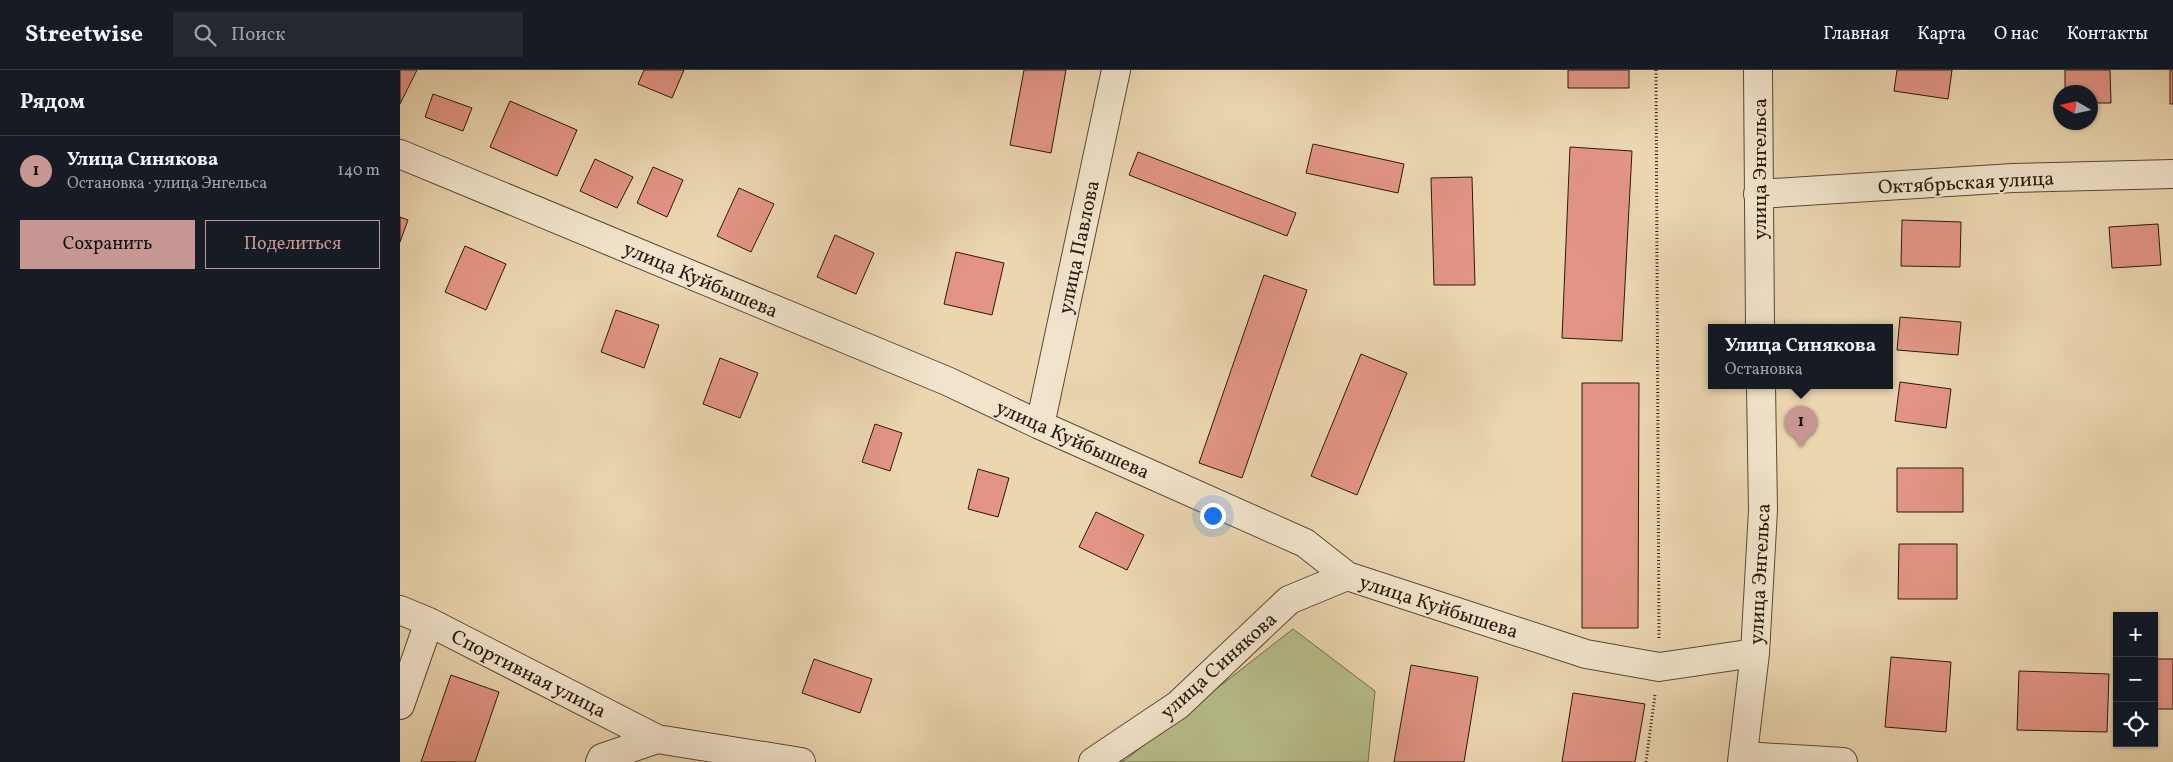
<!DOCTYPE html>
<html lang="ru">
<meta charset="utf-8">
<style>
:root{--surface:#171b24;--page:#242831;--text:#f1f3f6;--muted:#9ea1a6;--line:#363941;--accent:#c59692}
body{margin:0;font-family:Vollkorn,serif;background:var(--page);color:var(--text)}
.controls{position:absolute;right:15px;bottom:15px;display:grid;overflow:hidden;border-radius:0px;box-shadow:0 1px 4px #0004}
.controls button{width:45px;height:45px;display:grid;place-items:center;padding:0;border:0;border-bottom:1px solid var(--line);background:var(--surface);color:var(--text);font:25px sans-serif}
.compass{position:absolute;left:1653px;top:15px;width:45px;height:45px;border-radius:50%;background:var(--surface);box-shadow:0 1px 4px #0004;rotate:279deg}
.you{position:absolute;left:812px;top:445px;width:18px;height:18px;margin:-12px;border:4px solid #fff;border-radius:50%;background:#1a73e8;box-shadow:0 0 0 8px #1a73e833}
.badge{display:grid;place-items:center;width:32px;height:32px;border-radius:50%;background:var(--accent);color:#111;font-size:16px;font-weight:700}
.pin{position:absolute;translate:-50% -41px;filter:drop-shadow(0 1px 2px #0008)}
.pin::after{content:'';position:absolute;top:26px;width:18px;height:15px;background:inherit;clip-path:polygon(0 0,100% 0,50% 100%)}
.popup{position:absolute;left:1308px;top:254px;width:185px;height:65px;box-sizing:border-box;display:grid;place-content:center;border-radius:0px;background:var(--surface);filter:drop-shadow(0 1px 4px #0005);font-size:16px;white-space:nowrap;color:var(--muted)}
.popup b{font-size:19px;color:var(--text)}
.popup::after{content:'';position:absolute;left:50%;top:100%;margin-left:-10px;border:10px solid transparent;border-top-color:var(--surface)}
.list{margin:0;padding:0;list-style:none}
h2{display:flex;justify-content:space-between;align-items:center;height:65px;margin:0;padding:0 20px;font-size:21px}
h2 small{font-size:16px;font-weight:400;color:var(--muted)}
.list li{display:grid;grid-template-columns:32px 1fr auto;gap:15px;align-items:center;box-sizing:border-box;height:70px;padding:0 20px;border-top:1px solid var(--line)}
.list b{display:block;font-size:19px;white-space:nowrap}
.list p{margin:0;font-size:16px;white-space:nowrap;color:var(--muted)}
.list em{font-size:16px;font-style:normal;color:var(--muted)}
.actions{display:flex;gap:10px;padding:15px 20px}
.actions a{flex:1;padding:11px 0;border:1px solid var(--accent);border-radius:0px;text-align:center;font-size:18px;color:var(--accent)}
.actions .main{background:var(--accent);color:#111}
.icon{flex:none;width:28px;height:28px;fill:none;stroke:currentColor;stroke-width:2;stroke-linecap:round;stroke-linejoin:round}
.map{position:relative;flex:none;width:1773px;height:692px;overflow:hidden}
header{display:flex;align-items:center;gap:30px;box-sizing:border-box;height:70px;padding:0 25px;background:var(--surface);border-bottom:1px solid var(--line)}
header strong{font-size:24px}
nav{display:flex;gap:28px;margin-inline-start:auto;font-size:18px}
.search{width:350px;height:45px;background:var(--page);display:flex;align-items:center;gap:12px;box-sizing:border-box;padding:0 18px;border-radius:0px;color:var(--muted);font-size:19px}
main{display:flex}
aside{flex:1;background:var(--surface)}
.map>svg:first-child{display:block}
</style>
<header>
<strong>Streetwise</strong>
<div class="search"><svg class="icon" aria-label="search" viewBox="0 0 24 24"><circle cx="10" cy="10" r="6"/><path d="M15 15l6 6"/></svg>Поиск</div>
<nav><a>Главная</a><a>Карта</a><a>О нас</a><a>Контакты</a></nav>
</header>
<main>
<aside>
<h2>Рядом<small></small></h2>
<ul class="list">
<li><span class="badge">1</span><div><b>Улица Синякова</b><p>Остановка · улица Энгельса</p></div><em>140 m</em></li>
</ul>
<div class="actions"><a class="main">Сохранить</a><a>Поделиться</a></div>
</aside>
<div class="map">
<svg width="1773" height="692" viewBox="0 0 1773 692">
<rect width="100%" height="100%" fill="#ebd6b0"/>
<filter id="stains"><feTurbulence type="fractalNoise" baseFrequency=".004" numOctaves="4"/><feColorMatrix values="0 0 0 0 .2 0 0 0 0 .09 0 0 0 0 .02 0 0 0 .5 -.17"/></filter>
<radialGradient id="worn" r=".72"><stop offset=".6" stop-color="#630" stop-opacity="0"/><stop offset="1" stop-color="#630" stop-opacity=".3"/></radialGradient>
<path fill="#b7be8b" stroke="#706c4d" d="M893,559L975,621L968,692H719L725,690Z"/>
<path fill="#e39585" stroke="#2a190f" d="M0,0H17L0,34Z
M244,0H284L272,28L238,14Z
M624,0H666L651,83L610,75Z
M1168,0H1229V18H1168Z
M1497,0H1552L1548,29L1494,21Z
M1665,0H1710L1711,33H1690V22H1665Z
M1770,0H1773V34H1770Z
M33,24L72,38L63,61L25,47Z
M110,31L177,60L157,106L90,77Z
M913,74L1004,94L998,123L906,103Z
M1170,77L1232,81L1222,271L1162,268Z
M738,82L896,143L887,166L729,105Z
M195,89L233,107L217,138L180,121Z
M253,97L283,110L267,147L237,133Z
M1072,107L1075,215H1034L1031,108Z
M339,118L374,134L351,182L317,166Z
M0,147L8,150L0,172Z
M1502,150L1561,152L1560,197L1501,196Z
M1758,154L1761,195L1712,198L1709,157Z
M435,165L474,183L456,224L417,207Z
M65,176L106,194L86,240L45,222Z
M556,182L604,193L592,245L544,234Z
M864,205L907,220L842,408L799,393Z
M216,240L259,255L244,298L201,282Z
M1500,247L1561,252L1558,285L1497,280Z
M961,284L1007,303L957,425L911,406Z
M320,288L358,303L340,348L303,334Z
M1500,312L1551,319L1546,358L1495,351Z
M1182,313H1239L1238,558H1182Z
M475,354L502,363L490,401L462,392Z
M1497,398H1563V442H1497Z
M578,399L609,408L598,447L568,439Z
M696,442L744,465L727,500L679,477Z
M1499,474H1557V529H1498Z
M1491,587L1551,592L1546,662L1485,657Z
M414,589L472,609L460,643L402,623Z
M1754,589H1773V639H1754Z
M1011,595L1078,607L1064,692H994Z
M1619,601L1709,604L1707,662L1617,660Z
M51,605L99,622L75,692H21Z
M1173,623L1245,634L1235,692H1162Z"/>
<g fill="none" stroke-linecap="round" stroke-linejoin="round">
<defs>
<path id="minor" d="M1358,0L1360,258
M0,84L547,311L640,355L905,473L947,506L1186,584L1259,597L1355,583
M1358,124L1613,108L1773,104
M640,355L716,0
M0,540L29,552L257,669
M0,635L29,552
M1343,686L1443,692
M200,692L202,688L257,669L401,692
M693,692L778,635L889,530L947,506
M1342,692L1355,583L1363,440L1361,316"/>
</defs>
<use href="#minor" stroke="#5a4837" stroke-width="30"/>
<path stroke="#2a190f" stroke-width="3" stroke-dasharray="1 2.5" stroke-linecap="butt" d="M1256,0L1259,569
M1246,692L1255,625"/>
<use href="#minor" stroke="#f2e4cc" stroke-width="28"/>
</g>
<g text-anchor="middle" stroke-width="4" stroke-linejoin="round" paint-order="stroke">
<g font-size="20" fill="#2a190f" stroke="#f2e4cc">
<text transform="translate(1359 99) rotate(-90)" y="7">улица Энгельса</text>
<text transform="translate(1566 112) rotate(-3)" y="7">Октябрьская улица</text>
<text transform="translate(678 177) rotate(-78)" y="7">улица Павлова</text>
<text transform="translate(301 209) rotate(23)" y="7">улица Куйбышева</text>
<text transform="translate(673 369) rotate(24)" y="7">улица Куйбышева</text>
<text transform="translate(1359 504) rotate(-87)" y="7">улица Энгельса</text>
<text transform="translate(1039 536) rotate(18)" y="7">улица Куйбышева</text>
<text transform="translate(818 595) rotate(-42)" y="7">улица Синякова</text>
<text transform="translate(129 603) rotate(27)" y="7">Спортивная улица</text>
</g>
</g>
<rect width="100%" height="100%" filter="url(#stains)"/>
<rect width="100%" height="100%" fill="url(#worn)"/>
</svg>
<div class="controls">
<button>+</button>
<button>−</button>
<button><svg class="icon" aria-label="locate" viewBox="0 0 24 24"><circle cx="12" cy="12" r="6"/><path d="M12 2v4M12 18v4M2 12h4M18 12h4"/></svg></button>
</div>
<svg class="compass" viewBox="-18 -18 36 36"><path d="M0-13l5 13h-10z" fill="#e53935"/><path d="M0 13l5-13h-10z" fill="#9ea1a6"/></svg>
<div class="you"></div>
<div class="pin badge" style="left:1401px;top:377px">1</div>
<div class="popup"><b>Улица Синякова</b>Остановка</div>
</div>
</main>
